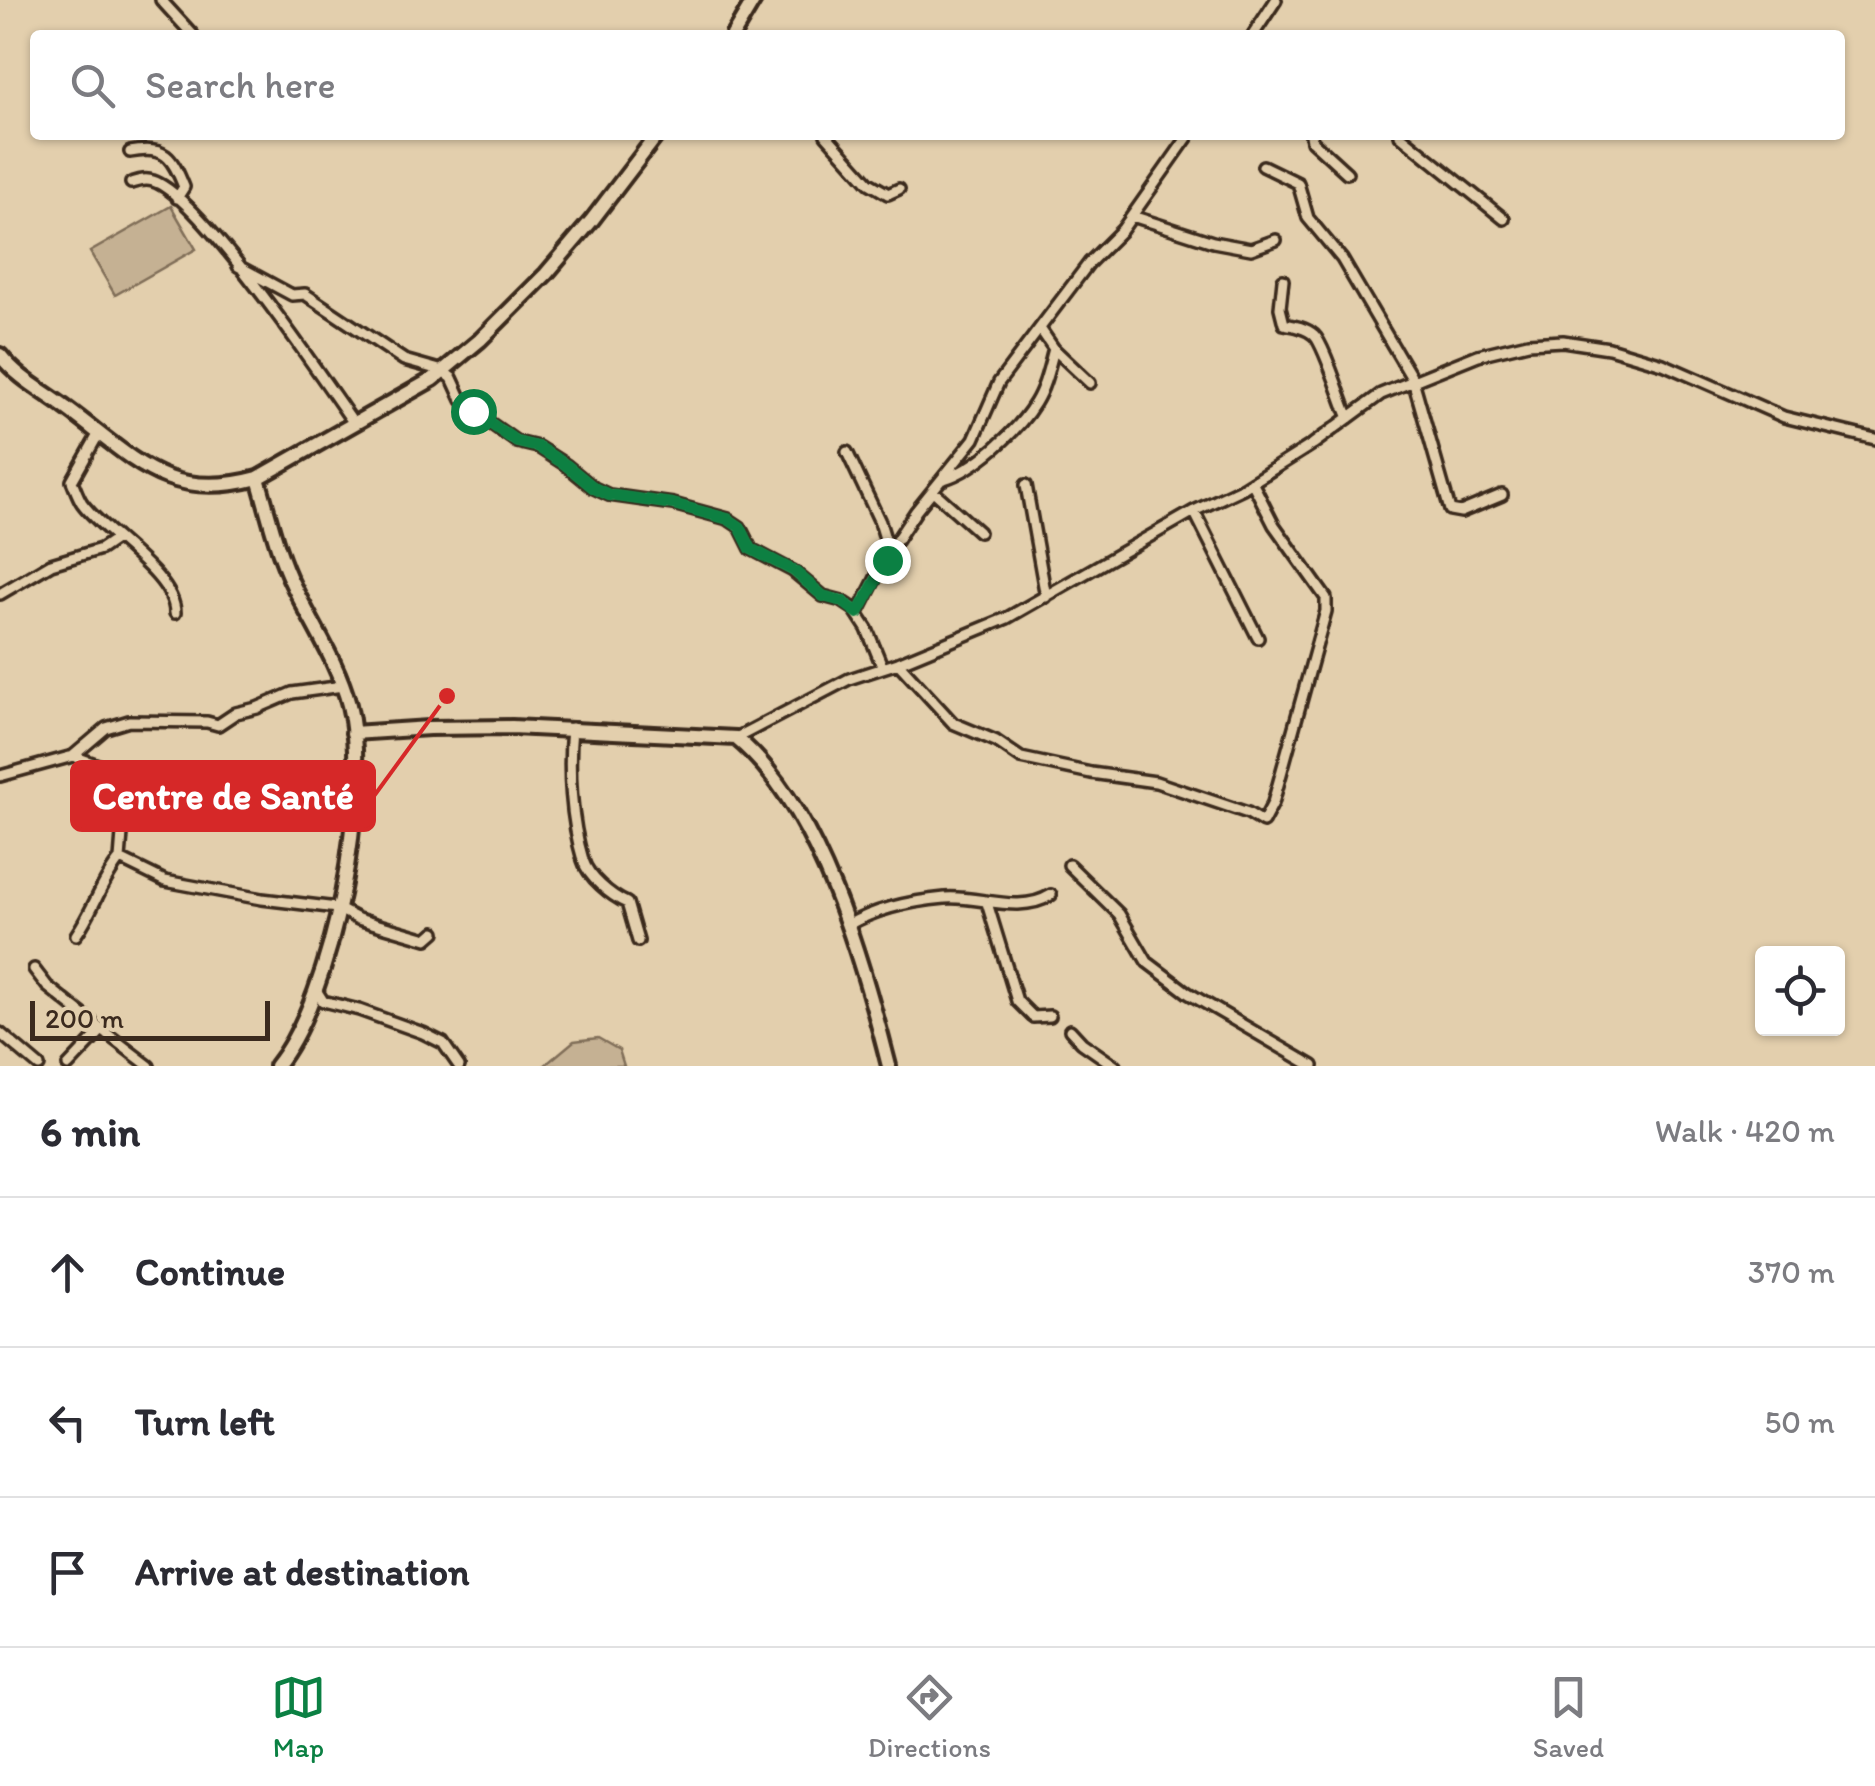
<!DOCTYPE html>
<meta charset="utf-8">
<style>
:root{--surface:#fff;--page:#f2f2f3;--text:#2b2b33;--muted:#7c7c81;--line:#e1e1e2;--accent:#0b8043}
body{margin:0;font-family:Itim,sans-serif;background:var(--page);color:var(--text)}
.controls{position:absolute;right:30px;bottom:30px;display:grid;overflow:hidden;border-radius:10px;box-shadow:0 2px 8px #0004}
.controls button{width:90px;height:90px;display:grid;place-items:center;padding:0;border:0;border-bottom:2px solid var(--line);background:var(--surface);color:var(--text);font:50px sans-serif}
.scale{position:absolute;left:30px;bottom:25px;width:240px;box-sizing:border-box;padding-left:10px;border:5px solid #3b2a1e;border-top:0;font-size:28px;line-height:35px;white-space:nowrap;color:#3b2a1e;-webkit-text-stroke:8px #e3cfad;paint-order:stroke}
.stop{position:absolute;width:30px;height:30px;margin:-22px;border:8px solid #0b8043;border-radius:50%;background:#fff}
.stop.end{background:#0b8043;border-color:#fff;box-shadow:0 2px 10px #0008}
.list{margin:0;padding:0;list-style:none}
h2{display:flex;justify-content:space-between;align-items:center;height:130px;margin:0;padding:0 40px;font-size:42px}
h2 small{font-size:32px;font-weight:400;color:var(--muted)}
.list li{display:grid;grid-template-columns:65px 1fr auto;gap:30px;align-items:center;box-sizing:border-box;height:150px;padding:0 40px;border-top:2px solid var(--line)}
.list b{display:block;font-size:38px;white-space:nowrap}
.list em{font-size:32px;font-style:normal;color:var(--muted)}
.icon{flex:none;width:55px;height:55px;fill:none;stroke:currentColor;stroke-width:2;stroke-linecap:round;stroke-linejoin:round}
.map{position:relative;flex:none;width:1875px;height:1066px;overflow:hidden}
.search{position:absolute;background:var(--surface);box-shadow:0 2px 8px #0004;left:30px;right:30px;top:30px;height:110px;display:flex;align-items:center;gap:25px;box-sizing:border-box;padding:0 35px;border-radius:10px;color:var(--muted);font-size:38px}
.sheet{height:580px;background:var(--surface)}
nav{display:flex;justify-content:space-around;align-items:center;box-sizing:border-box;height:140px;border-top:2px solid var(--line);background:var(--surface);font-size:28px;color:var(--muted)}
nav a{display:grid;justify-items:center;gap:5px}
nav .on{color:var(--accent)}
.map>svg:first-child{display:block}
</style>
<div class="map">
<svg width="1875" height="1066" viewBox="0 0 1875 1066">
<rect width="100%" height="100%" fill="#e3cfad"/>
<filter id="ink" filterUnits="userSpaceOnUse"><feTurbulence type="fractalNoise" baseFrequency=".01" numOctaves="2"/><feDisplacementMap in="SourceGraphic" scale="20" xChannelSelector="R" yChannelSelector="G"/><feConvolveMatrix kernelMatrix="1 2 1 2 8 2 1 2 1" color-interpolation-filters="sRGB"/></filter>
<g filter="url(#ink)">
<path fill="#c5b193" stroke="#806e58" stroke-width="2.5" d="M171,206L196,249L115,295L90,252Z
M598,1038L619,1050L624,1066H544L574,1041Z"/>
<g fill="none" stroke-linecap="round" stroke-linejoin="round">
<defs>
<path id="street" d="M161,0L193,35
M1253,35L1276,0
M826,135L869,183L888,194L899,189
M1311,135L1312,141L1347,173
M1400,135L1504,219
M130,152C165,145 172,157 184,187L177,198
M1263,166L1298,183L1308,218L1342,259L1413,380L1450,510L1461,512L1502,495
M131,183C138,181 145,178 153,181C199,195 321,376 353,422
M1132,216L1213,242L1251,249L1276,240
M238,266L292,295L305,294L404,360L443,371L452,378L462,400L473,411L517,442L538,447L566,465L594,488L609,495L673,504L728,519L740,527L751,549L793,571L823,596L842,601L854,609L867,629L882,666
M1283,280L1280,308L1284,324C1295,326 1306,328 1314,335C1324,344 1341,400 1349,418
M1041,330L1054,349L1090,383
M99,433L72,481C75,488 78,497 82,503C104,534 175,575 175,613
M847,452L880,522L889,552L858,613
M944,479C976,469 1018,431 1035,403C1045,387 1049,367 1054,349
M1026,485L1046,597
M933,491L979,532
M1194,511L1258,638
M889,552L916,511L974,439L999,382L1089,263L1122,230L1189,135
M0,594L51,564L101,549L117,538
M898,663L953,723L996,741L1021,758L1091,773L1156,782L1248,813L1263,822L1273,803L1326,611V598L1274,525L1252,482
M572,728C568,770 571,820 583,860C588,877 611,896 627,903L638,941
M736,738L849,679L898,663L1007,618L1194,511L1243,488L1313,444L1381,394L1478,355L1528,343L1563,341L1609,348L1663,364L1784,417L1875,439
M73,756L115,771L126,781L132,813L122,834L120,859L165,881L262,899L337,908L358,919L427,939L435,932
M0,776L73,756L106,728L129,721L207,722L218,725L236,713L257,708L292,693L343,686
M1069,865L1119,914L1147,962L1188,993L1313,1066
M987,903L1017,1001L1033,1017L1050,1016
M848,925C876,909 912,901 945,898C979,895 1019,915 1051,895
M76,935C93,911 101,882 120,859
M34,969L47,986L102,1030
M316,990L323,1001L359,1010L423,1033L443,1043L459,1066
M1070,1030L1082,1043L1115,1066
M0,1033L39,1066
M68,1066L102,1030L149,1066"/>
<path id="secondary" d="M733,35L754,0
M0,355C19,379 42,390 66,408C133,457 166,503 258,478
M353,733L429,728L512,727L736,738C820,807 863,963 889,1066
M276,1066C334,995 371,793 349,705C338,663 313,626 294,587C277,553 269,515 258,478L433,379L480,340L546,274L592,220L657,135"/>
</defs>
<use href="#street" stroke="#3b2a1e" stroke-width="16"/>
<use href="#secondary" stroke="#3b2a1e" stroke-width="20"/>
<use href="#street" stroke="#e3cfad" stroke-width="9"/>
<use href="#secondary" stroke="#e3cfad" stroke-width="12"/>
</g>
</g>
<g fill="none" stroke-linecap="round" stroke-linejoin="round" filter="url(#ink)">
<path stroke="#0b8043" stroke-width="12" d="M473,411L517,442L538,447L566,465L594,488L609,495L673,504L728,519L740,527L751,549L794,571L823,596L842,601L858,613L887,560"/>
</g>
<path fill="none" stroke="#d62828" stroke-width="4" d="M447 696L374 796"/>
<circle fill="#d62828" stroke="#e3cfad" stroke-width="4" cx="447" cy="696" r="10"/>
<rect fill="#d62828" stroke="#d62828" stroke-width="4" x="72" y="762" width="302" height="68" rx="10"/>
<g font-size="38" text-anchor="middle" font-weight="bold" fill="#fff">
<text x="223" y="809">Centre de Santé</text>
</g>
</svg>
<div class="controls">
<button><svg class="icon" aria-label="locate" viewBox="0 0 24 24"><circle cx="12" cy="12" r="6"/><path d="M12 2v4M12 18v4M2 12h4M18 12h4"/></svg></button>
</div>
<div class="scale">200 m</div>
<div class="stop" style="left:473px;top:411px"></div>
<div class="stop end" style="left:887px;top:560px"></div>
<div class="search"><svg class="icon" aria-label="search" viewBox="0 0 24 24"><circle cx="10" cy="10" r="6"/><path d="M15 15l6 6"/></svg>Search here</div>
</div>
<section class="sheet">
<h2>6 min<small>Walk · 420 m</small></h2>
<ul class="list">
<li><svg class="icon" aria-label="ahead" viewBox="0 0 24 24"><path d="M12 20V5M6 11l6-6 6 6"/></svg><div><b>Continue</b></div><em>370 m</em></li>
<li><svg class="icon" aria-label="left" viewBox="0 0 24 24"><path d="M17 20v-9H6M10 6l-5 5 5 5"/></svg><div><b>Turn left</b></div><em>50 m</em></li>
<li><svg class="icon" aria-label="arrive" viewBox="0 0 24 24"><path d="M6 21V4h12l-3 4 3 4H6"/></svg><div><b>Arrive at destination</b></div></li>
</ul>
</section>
<nav>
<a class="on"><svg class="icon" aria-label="map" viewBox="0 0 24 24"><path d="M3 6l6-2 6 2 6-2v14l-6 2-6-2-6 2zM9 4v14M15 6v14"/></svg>Map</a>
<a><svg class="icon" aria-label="directions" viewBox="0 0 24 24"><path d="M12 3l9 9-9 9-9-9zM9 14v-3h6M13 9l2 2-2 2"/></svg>Directions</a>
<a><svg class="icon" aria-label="saved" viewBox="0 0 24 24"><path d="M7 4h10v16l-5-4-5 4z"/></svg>Saved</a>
</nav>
